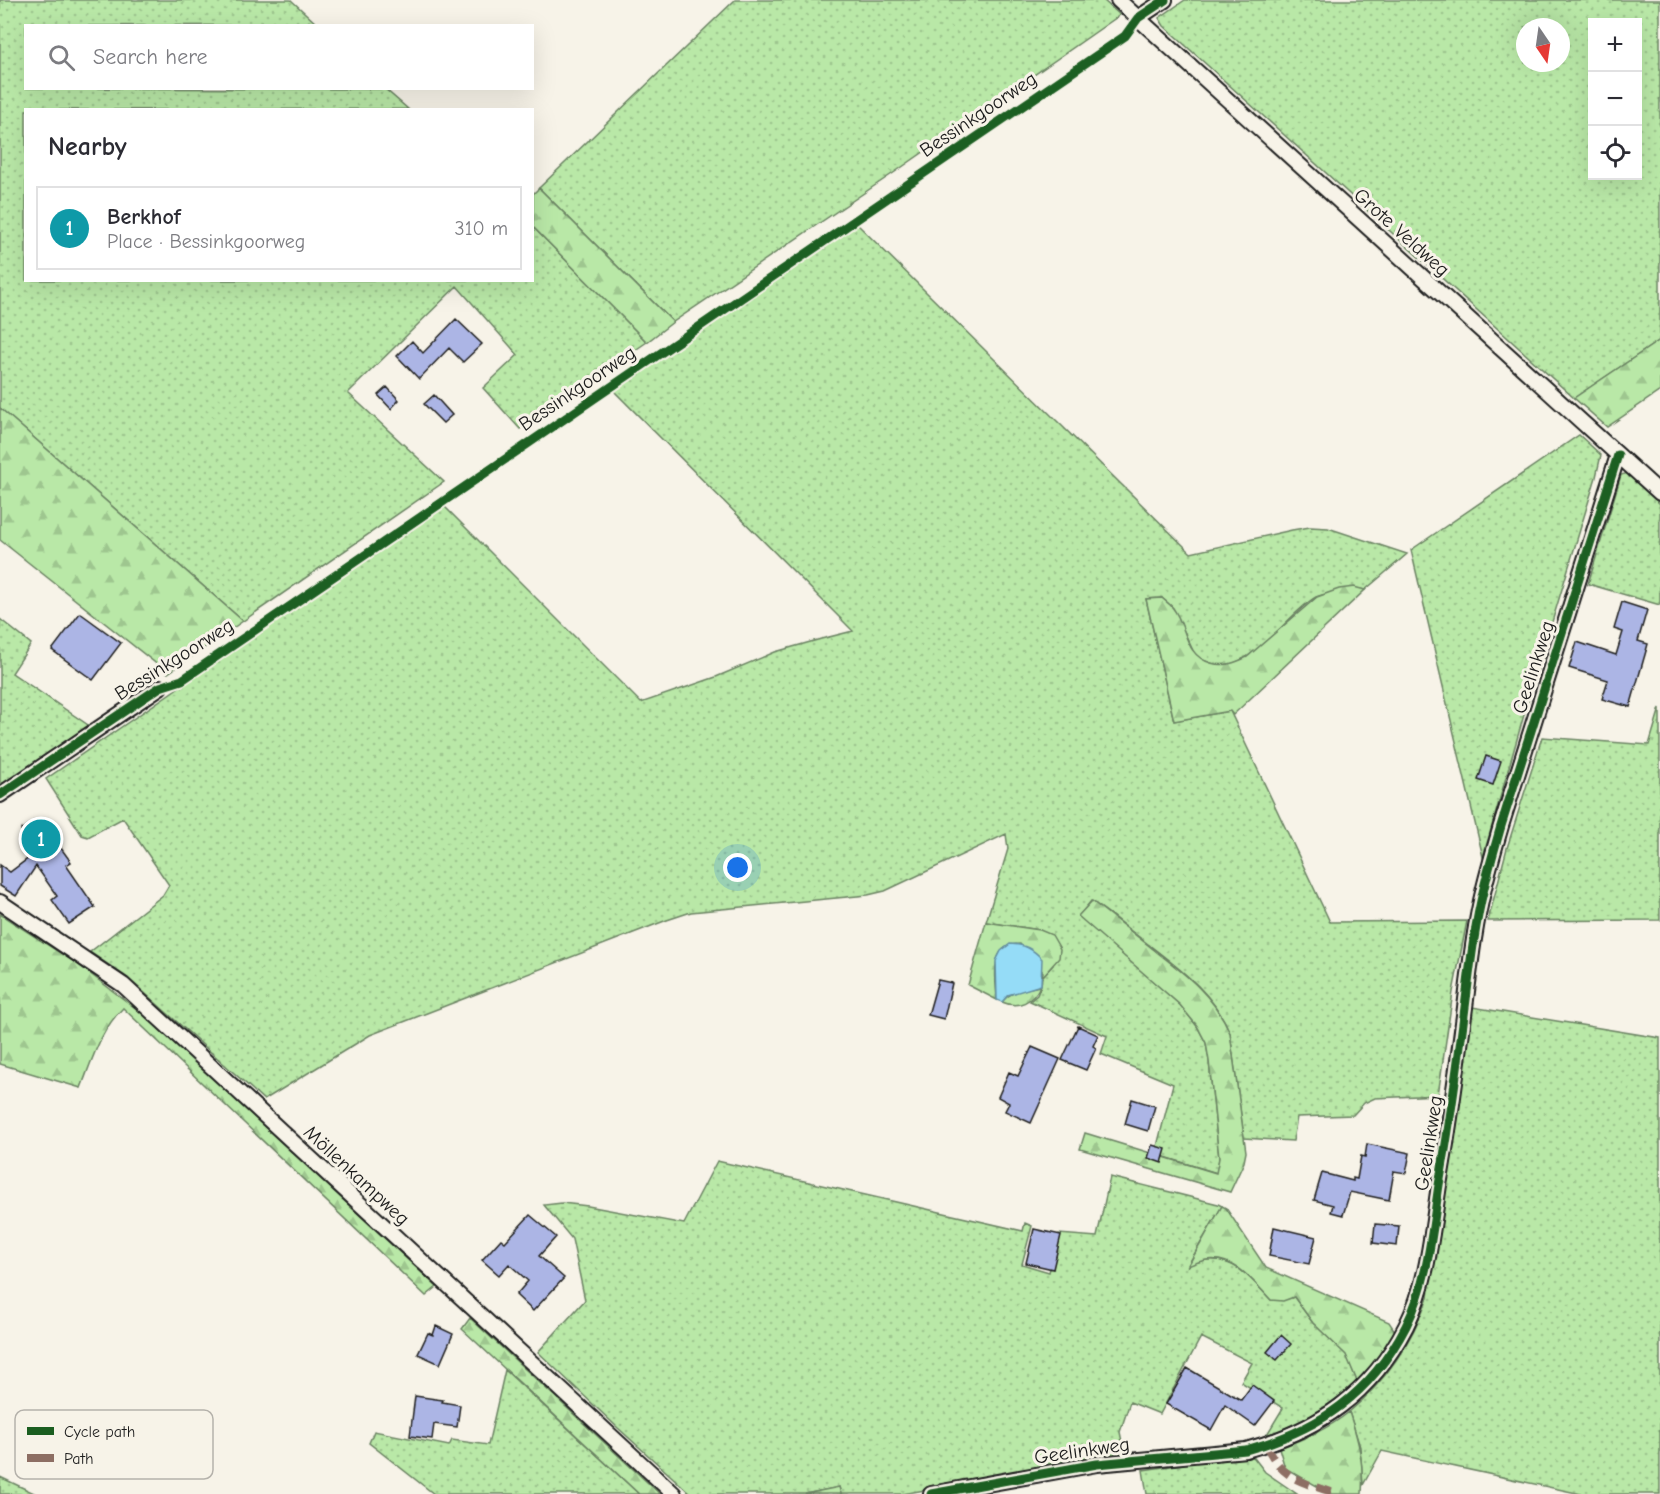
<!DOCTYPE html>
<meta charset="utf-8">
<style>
:root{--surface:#fff;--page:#f7f7f7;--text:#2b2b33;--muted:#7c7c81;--line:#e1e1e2;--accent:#2563eb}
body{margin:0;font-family:"Comic Neue",sans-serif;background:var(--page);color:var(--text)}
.controls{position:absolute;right:18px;top:18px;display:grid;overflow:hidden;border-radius:0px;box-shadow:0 6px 24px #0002}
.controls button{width:54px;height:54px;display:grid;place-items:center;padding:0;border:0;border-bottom:2px solid var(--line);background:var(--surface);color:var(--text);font:30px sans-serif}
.compass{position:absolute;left:1516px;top:18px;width:54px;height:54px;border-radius:50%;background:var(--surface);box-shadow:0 6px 24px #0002;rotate:167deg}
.you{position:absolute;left:738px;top:868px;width:21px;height:21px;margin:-15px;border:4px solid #fff;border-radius:50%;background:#1a73e8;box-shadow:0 0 0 9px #1a73e833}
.badge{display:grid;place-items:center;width:39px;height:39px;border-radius:50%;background:var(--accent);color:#fff;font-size:20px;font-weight:700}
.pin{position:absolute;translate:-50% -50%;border:3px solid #fff;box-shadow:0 2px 6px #0006}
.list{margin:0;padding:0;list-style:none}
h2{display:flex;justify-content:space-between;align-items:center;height:78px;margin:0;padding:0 24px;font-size:26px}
h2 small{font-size:20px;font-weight:400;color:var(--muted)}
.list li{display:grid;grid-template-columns:39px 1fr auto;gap:18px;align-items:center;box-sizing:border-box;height:84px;margin:0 12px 12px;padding:0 12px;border:2px solid var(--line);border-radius:0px}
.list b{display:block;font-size:22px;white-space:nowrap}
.list p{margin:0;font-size:20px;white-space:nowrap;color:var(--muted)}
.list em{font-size:20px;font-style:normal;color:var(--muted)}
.icon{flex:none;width:33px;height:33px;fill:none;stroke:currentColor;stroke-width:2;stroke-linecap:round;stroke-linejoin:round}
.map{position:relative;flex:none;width:1660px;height:1494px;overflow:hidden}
.search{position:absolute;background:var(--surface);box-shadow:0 6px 24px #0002;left:24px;top:24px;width:510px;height:66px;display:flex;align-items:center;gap:15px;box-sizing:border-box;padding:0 21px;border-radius:0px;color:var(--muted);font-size:22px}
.panel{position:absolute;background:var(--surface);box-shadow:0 6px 24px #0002;left:24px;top:108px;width:510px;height:174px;border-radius:0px}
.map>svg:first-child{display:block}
</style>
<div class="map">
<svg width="1660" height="1494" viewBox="0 0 1660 1494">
<defs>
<pattern id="grass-dots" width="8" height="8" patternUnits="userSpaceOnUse" patternTransform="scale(1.5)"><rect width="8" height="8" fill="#b9e8a7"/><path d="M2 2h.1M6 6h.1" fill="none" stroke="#9ec68f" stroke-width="1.8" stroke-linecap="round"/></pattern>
<pattern id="forest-firs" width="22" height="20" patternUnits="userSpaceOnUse" patternTransform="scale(1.5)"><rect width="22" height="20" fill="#b9e8a7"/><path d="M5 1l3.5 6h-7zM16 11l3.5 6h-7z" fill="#9ec68f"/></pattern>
</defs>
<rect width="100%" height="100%" fill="#f7f3e8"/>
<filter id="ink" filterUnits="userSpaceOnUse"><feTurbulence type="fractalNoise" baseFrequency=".0167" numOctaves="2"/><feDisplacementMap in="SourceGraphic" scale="12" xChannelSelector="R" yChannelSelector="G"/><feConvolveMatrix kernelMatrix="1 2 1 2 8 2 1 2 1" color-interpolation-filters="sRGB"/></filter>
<g filter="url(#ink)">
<path fill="url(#grass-dots)" stroke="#6a8262" stroke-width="1.5" fill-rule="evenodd" d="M0,0H291L318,25L26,26V88L385,89L408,109L26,110V280H532L533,227L647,342L520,429L483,388L518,355L457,286L348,393L444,482L243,621L0,408Z
M735,0H1103L1120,15L895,172L673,322L539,188Z
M1185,0H1660V340L1574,398L1164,26L1159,18ZM1592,22H1638V176H1592ZM1525,27H1561V63H1525Z
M855,222L1191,553L1292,530L1310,527L1328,528L1407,554L1365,590C1353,587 1346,589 1334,592C1328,594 1321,595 1316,597C1287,614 1255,668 1218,665C1211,664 1203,660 1196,657L1173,608L1162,598L1146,599L1174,721L1230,711L1330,922L1467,921L1453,992L1438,1095L1375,1098L1364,1103L1353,1115L1297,1117L1293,1141L1244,1138L1230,1033C1213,990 1174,965 1139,937C1123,925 1108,912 1091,901L1079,916L1180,1005L1197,1026L1206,1043L1209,1061L1219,1158L1217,1173L1155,1154L1173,1084L1101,1054L1107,1036L1030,1001L1037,995L1041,985L1042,977L1053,965L1040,930L986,922L1008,849L1006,834L885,891L868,895L691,912L667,920L370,1035L264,1100L128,978L90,952L163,895L169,885L123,818L88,837L82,835L46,779C178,687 311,597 443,505L641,703L716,677L775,652L821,639L853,631L612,389Z
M1579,435L1601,455L1596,477L1528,701L1483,857L1411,550Z
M1628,473L1660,504V605L1588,584L1621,475Z
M0,619L31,644L12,673L91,727L0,790Z
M1660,708V920L1488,921L1507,848L1542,737L1649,745Z
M1472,1007L1660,1038V1494H1581L1382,1451L1363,1485L1360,1447L1349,1412C1386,1381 1412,1342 1428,1297Z
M717,1161L1023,1231L1025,1223L1032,1226L1022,1264L1049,1272L1059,1234L1097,1237L1110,1177L1218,1204L1222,1206L1188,1265C1194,1264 1201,1260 1207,1260C1235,1257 1254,1282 1271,1300H1283L1294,1297L1313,1323L1347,1355L1357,1381C1333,1407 1300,1426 1266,1436L1283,1408L1241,1382L1252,1363L1201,1337L1160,1414L1130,1402L1120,1432L1125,1456L1081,1461L903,1494H841L839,1487L805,1494H691L618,1428L538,1352L585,1300L572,1239L544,1205L562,1203L588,1206L684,1224Z
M505,1370L639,1494H434L369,1443L374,1431L449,1446L452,1440L488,1445Z
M1251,1454L1265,1472L1297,1494H1147L1143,1470Z
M0,1477L36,1494H0Z"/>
<path fill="url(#forest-firs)" stroke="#6a8262" stroke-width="1.5" d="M539,188L673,322L647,342L533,227V194Z
M1660,340V391L1607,427L1574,398Z
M0,408L243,621L168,673L0,540Z
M1354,587L1365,590L1233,715L1230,711L1174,721L1146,599L1162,598C1165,601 1170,604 1172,607C1188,626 1183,655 1211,663C1224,667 1235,663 1247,657L1317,597L1339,589Z
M1092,901C1112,917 1133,933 1153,949C1184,973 1215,996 1230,1033L1246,1152L1244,1162L1230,1192L1080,1149L1085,1133L1216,1173L1219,1158L1209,1061L1206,1043L1197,1026L1180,1005L1078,916Z
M0,914L76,963L147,1017L437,1287L426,1296L123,1008C101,1029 92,1060 81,1088L0,1064Z
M986,922L1040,930L1052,935L1060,949L1059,958L1042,977L1043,972L1020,944C988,944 996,978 997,1000L968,985Z
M1040,986C1033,1002 1018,1009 1002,1002C1012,990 1026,989 1040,986Z
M1222,1206L1226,1208L1266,1268L1389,1322L1395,1331L1385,1350L1357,1381L1346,1355L1313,1323L1294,1297L1283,1301L1271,1300C1254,1282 1234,1255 1206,1260C1200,1261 1193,1264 1188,1266Z
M470,1318L660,1494H639L462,1329Z
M1349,1412C1359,1442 1364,1462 1362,1494H1331L1285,1468L1279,1448C1304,1439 1328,1429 1349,1412Z
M839,1487L841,1494H805Z"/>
<path fill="#95dcf7" stroke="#658f9f" stroke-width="1.5" d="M1010,944C1024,944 1033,949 1042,959L1041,985L1008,995L1002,1002L997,1000L996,961L1001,951Z"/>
<path fill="#acb5e5" stroke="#1c1c1c" stroke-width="1.5" d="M456,319L482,344L463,362L449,348L419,379L397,356L412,341L423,353Z
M387,387L399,400L391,409L378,395Z
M434,395L452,415L443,423L424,404Z
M1622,602L1647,610L1638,641L1648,644L1630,707L1602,699L1608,680L1569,668L1577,642L1616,655L1623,632L1614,629Z
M80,613L121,643L93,680L52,650Z
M1486,756L1501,761L1493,785L1478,780Z
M34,821L46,835L50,833L71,862L66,865L95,907L69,924L52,900L57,896L36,866L16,896L0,886V865L10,872L30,857L25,850L31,845L21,830Z
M938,980L952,983L944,1019L928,1015Z
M1078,1026L1098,1035L1093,1046L1096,1048L1086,1070L1062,1060Z
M1032,1047L1060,1059L1031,1123L1005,1111L1009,1103L998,1097L1009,1072L1018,1076Z
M1132,1099L1155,1106L1148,1131L1125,1124Z
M1367,1144L1410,1153L1406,1173L1394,1171L1389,1200L1350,1192L1343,1215L1331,1212L1333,1205L1314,1200L1322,1173L1353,1181V1178L1357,1179L1361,1156L1365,1157Z
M1152,1145L1166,1149L1162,1163L1148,1158Z
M530,1215L556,1237L539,1256L564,1278L533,1311L516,1295L528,1281L509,1264L499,1275L482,1260L501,1239L505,1242Z
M1375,1224L1399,1226L1397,1246L1373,1243Z
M1274,1227L1316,1237L1309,1264L1269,1256Z
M1034,1229L1061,1235L1053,1269L1026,1263Z
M436,1326L453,1334L440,1364L418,1354L428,1333L433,1335Z
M1281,1335L1291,1344L1277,1360L1267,1352Z
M1187,1368L1241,1400L1252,1385L1274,1401L1255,1426L1225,1405L1211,1430L1166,1404Z
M415,1396L443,1400L442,1402L460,1405L457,1427L434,1424L432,1439L410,1436Z"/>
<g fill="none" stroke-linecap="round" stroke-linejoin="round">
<defs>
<path id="street" d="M1118,0L1660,493
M1138,18L1165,0
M0,795L160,687
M0,902L123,985L674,1494
M931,1494L1097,1464L1246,1450C1319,1430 1371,1394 1406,1326C1428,1283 1432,1231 1439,1185C1449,1131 1456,1077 1463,1023C1469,978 1473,932 1484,888C1489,867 1495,847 1501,826L1618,455"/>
</defs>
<use href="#street" stroke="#1c1c1c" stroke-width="18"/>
<use href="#street" stroke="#f7f3e8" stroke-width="14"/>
<path stroke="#8d6e63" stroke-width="8" stroke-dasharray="15 8" stroke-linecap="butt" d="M1266,1445C1284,1482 1302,1481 1337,1494"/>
<defs>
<path id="cycleway" d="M0,795L160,687L182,680L1125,36L1138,18L1165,0
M931,1494L1097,1464L1246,1450C1319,1430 1371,1394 1406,1326C1428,1283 1432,1231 1439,1185C1449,1131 1456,1077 1463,1023C1469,978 1473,932 1484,888C1489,867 1495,847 1501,826L1618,455"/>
</defs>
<use href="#cycleway" stroke="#f7f3e8" stroke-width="13"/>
<use href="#cycleway" stroke="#1b5e20" stroke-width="9"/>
</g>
</g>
<g text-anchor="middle" stroke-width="6" stroke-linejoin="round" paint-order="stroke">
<g font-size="20" fill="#1c1c1c" stroke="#f7f3e8">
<text transform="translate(978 114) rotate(-34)" y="7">Bessinkgoorweg</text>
<text transform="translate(1402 232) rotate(42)" y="7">Grote Veldweg</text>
<text transform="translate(577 388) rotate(-34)" y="7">Bessinkgoorweg</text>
<text transform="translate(174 659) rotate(-32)" y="7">Bessinkgoorweg</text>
<text transform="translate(1533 667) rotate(-72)" y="7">Geelinkweg</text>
<text transform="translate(1428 1143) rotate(-81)" y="7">Geelinkweg</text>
<text transform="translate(357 1175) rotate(43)" y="7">Möllenkampweg</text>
<text transform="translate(1082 1450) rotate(-8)" y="7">Geelinkweg</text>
</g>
</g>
<rect x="15" y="1410" width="198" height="69" rx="9" fill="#f7f3e8" stroke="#b5b2ab" stroke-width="1.5"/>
<rect x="27" y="1427" width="27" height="8" fill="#1b5e20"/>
<rect x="27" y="1454" width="27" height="8" fill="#8d6e63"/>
<g font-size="16" fill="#1c1c1c">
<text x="64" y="1437">Cycle path</text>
<text x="64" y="1464">Path</text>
</g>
</svg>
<div class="controls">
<button>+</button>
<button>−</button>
<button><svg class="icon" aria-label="locate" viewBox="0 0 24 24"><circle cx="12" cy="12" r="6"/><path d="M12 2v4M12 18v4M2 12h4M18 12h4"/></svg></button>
</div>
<svg class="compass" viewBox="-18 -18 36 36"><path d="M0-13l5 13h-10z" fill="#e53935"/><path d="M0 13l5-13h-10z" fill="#7c7c81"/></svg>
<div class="you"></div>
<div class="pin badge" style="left:41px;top:839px;background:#0f9aa8">1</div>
<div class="search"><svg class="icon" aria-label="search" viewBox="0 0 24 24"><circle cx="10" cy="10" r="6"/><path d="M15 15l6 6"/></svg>Search here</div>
<section class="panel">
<h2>Nearby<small></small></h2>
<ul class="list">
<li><span class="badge" style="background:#0f9aa8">1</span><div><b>Berkhof</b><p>Place · Bessinkgoorweg</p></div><em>310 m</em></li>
</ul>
</section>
</div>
